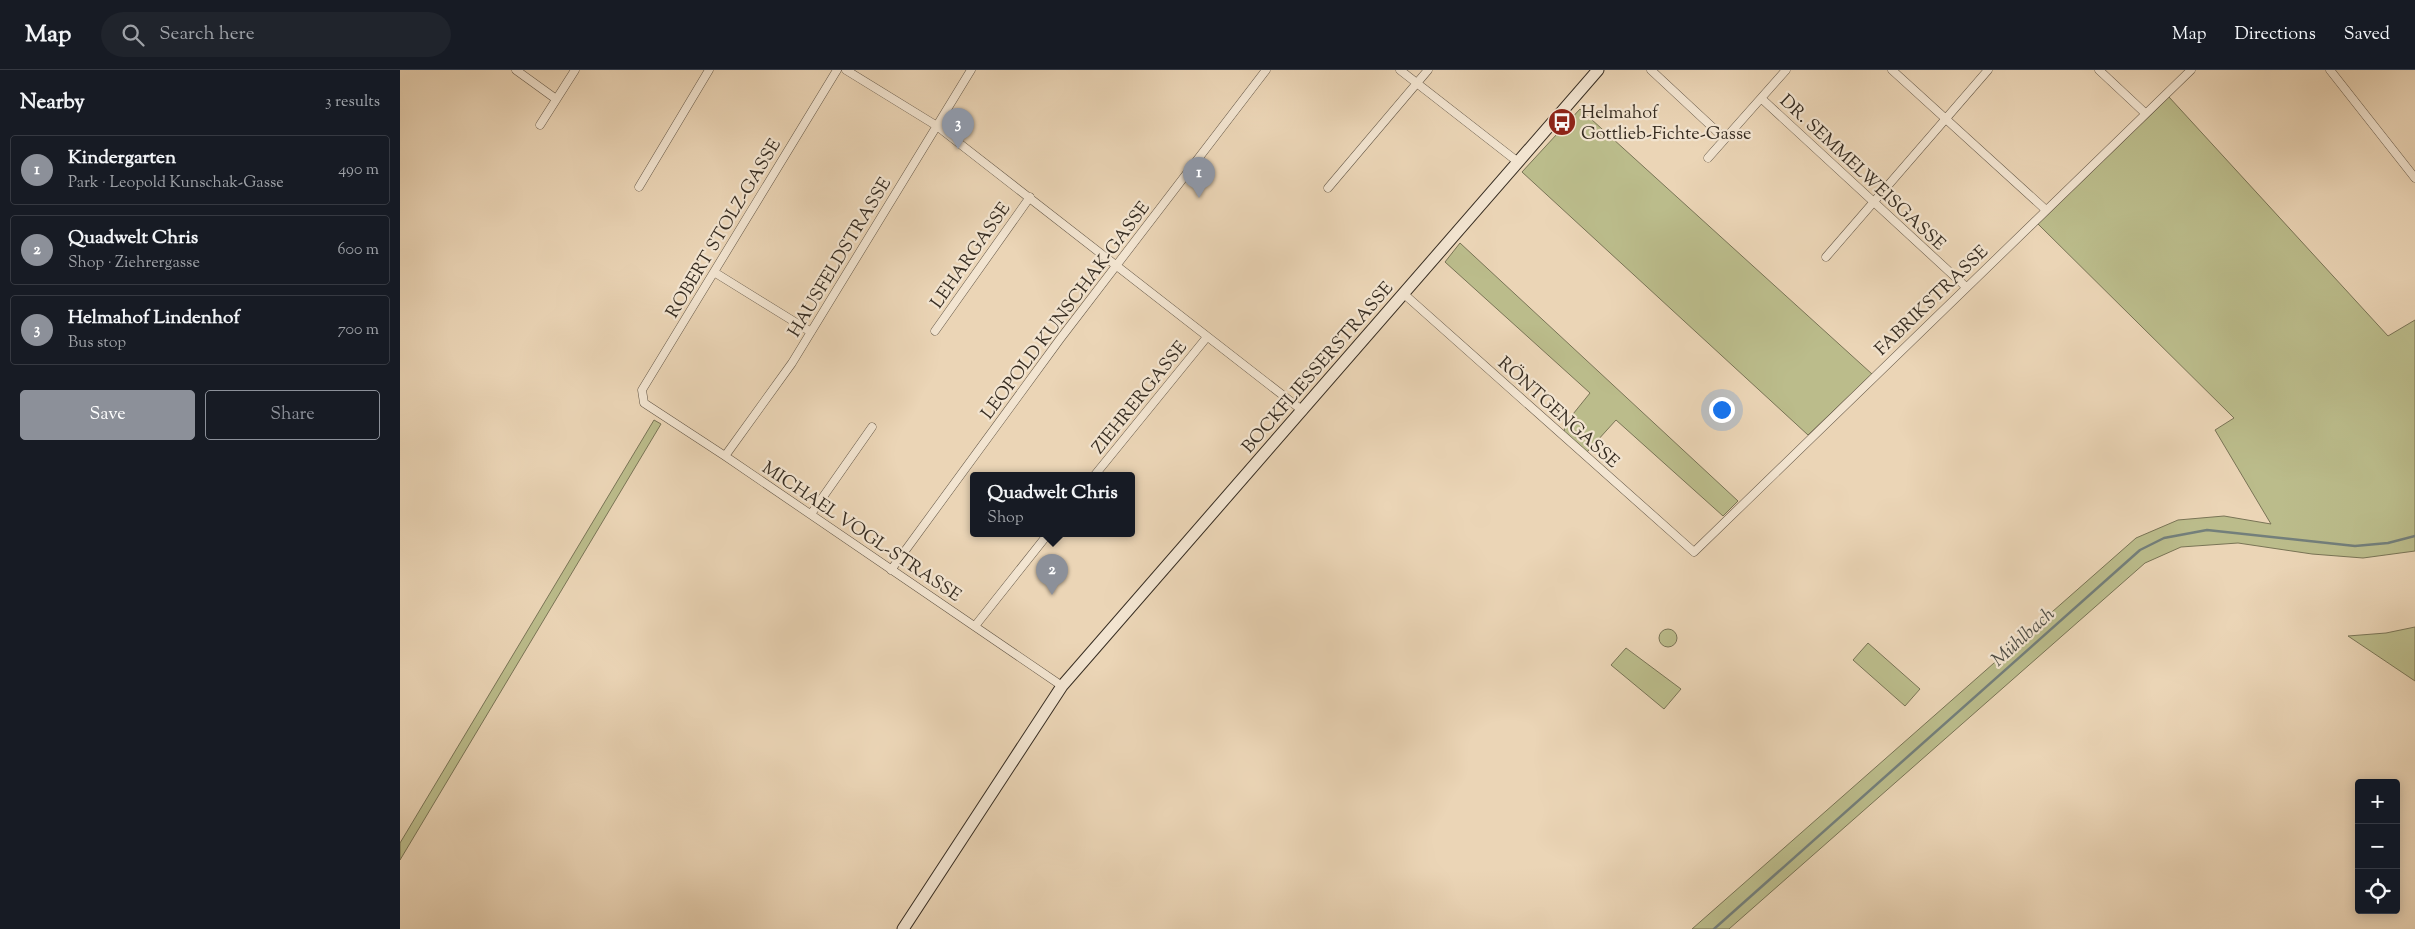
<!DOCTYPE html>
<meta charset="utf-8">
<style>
:root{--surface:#171b24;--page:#20242c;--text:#f1f3f6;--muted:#9ea1a6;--line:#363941;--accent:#8c9099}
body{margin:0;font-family:"Sorts Mill Goudy",serif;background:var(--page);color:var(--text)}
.controls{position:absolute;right:15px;bottom:15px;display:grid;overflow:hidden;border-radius:5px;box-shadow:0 2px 12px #0003}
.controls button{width:45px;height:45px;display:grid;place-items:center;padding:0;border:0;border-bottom:1px solid var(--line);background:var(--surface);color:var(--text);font:25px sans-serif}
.you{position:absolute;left:1321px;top:339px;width:18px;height:18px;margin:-12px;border:4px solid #fff;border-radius:50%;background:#1a73e8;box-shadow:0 0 0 8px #1a73e833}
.badge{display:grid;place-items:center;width:32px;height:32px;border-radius:50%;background:var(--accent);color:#fff;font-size:16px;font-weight:700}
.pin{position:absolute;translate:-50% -41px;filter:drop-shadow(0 1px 2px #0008)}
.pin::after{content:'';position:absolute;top:26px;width:18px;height:15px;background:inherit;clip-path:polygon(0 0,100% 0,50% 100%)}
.popup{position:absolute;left:570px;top:402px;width:165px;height:65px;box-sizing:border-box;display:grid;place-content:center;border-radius:5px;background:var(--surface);filter:drop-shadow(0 1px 4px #0005);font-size:16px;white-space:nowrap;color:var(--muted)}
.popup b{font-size:19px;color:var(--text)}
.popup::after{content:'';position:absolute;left:50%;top:100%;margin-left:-10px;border:10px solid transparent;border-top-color:var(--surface)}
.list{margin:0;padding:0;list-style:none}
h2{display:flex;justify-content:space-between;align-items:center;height:65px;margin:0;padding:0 20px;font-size:21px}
h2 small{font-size:16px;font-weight:400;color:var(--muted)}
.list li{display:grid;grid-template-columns:32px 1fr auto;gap:15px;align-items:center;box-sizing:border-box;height:70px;margin:0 10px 10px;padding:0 10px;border:1px solid var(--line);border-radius:5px}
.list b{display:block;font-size:19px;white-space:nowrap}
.list p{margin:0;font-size:16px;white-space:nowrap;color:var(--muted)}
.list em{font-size:16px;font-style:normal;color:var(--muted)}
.actions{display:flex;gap:10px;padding:15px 20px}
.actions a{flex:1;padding:11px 0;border:1px solid var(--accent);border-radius:5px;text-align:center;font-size:18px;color:var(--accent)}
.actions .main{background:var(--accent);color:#fff}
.icon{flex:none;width:28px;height:28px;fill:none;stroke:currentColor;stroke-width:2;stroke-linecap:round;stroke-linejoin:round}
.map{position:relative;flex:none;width:2015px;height:859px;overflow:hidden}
header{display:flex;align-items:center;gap:30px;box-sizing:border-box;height:70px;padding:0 25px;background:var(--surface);border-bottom:1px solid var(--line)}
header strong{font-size:24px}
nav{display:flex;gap:28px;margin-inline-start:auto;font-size:18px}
.search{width:350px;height:45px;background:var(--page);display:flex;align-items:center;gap:12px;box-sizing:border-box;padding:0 18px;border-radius:28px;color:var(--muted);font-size:19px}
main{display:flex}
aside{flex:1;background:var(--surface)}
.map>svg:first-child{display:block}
</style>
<header>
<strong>Map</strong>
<div class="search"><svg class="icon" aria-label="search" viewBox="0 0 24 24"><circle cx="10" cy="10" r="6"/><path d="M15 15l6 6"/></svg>Search here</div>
<nav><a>Map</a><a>Directions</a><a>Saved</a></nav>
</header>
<main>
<aside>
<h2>Nearby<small>3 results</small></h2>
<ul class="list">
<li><span class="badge">1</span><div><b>Kindergarten</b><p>Park · Leopold Kunschak-Gasse</p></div><em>490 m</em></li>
<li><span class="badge">2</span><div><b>Quadwelt Chris</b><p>Shop · Ziehrergasse</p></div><em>600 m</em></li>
<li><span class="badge">3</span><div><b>Helmahof Lindenhof</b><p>Bus stop</p></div><em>700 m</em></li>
</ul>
<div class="actions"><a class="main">Save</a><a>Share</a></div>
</aside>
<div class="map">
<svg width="2015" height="859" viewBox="0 0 2015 859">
<rect width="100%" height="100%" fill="#ebd5b6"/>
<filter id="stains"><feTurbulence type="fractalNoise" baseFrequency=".004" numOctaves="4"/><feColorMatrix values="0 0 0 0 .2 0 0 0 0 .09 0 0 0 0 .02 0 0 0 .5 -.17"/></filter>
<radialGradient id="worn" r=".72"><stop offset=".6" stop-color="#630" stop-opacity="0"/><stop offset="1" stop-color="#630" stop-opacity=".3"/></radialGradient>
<path fill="#bbbc8b" stroke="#797456" d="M1769,27L1988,266L2015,250V481L1963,488L1912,484L1838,473L1781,477L1745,493L1329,859H1292L1736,468L1778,450L1824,446L1871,454L1815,360L1834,348L1638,154Z
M1180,39L1472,304L1408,365L1122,102Z
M1060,173L1338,431L1323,446L1216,350L1187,382L1164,362L1165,354L1190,323L1045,192Z
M254,350L261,354L0,790V773Z
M2015,557V611L1948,566L1986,563Z
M1259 568a9 9 0 1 1 18 0a9 9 0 1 1-18 0Z
M1468,573L1520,619L1505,636L1453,590Z
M1226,578L1281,619L1264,639L1211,595Z"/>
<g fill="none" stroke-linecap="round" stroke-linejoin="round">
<path stroke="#737f7b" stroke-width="2.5" d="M1314,859L1740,480L1764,468L1807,460L1955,476L1988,473L2015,466"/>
<defs>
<path id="street" d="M116,0L156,29
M437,0L242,320L244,333L325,386L662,616
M446,0L537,56L903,341
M1000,0L1118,92
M1251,0L1324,68
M1492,0L1646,140
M1699,0L1745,43
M1930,0L2015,108
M1362,29L1566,217
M140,55L175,0
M1308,88L1386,0
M239,117L309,0
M928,118L1028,0
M1426,187L1588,0
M314,202L411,262
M1004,224L1294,482L1791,0
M535,261L630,127
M325,386L392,293L571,0
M694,406L807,267
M411,444L472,357
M491,500L660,269L866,0
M575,556L648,464"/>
<path id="secondary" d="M503,859L662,616L1198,0"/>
</defs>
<use href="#street" stroke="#645747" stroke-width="9"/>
<use href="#secondary" stroke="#372d22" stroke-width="13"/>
<use href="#street" stroke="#f2e4d0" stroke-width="8"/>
<use href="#secondary" stroke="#f2e4d0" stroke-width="11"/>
</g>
<defs>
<symbol id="bus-disc" viewBox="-11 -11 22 22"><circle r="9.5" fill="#8f2418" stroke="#f2e4d0"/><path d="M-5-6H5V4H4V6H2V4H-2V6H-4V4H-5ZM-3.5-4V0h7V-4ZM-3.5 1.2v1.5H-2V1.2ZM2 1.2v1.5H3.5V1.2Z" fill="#fff"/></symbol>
</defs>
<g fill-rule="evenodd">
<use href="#bus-disc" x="1146" y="36" width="32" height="32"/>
</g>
<g text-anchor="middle" stroke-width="4.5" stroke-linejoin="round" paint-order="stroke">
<g font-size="18" fill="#372d22" stroke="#f2e4d0" text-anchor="start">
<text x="1181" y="48">Helmahof<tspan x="1181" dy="21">Gottlieb-Fichte-Gasse</tspan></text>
</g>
<g font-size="18" fill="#372d22" stroke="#f2e4d0">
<text transform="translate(1463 102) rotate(43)" y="6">DR. SEMMELWEISGASSE</text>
<text transform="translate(323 158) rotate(-59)" y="6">ROBERT STOLZ-GASSE</text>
<text transform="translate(570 185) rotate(-55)" y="6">LEHARGASSE</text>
<text transform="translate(439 187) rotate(-59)" y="6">HAUSFELDSTRASSE</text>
<text transform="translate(1531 230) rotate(-44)" y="6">FABRIKSTRASSE</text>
<text transform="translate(665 240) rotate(-53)" y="6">LEOPOLD KUNSCHAK-GASSE</text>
<text transform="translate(917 297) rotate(-49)" y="6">BOCKFLIESSERSTRASSE</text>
<text transform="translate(739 327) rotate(-51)" y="6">ZIEHRERGASSE</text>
<text transform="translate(1159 342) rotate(42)" y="6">RÖNTGENGASSE</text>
<text transform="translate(462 461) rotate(34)" y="6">MICHAEL VOGL-STRASSE</text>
</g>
<g font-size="19" font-style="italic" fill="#504f47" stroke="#f2e4d0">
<text transform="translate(1622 566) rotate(-42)" y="7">Mühlbach</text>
</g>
</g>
<rect width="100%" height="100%" filter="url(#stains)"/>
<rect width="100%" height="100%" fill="url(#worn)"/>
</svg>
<div class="controls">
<button>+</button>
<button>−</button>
<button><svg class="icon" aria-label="locate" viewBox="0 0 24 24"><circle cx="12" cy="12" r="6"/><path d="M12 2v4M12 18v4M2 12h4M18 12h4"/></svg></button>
</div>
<div class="you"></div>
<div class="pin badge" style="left:799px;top:128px">1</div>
<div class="pin badge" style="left:652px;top:525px">2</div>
<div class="popup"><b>Quadwelt Chris</b>Shop</div>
<div class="pin badge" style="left:558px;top:79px">3</div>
</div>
</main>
